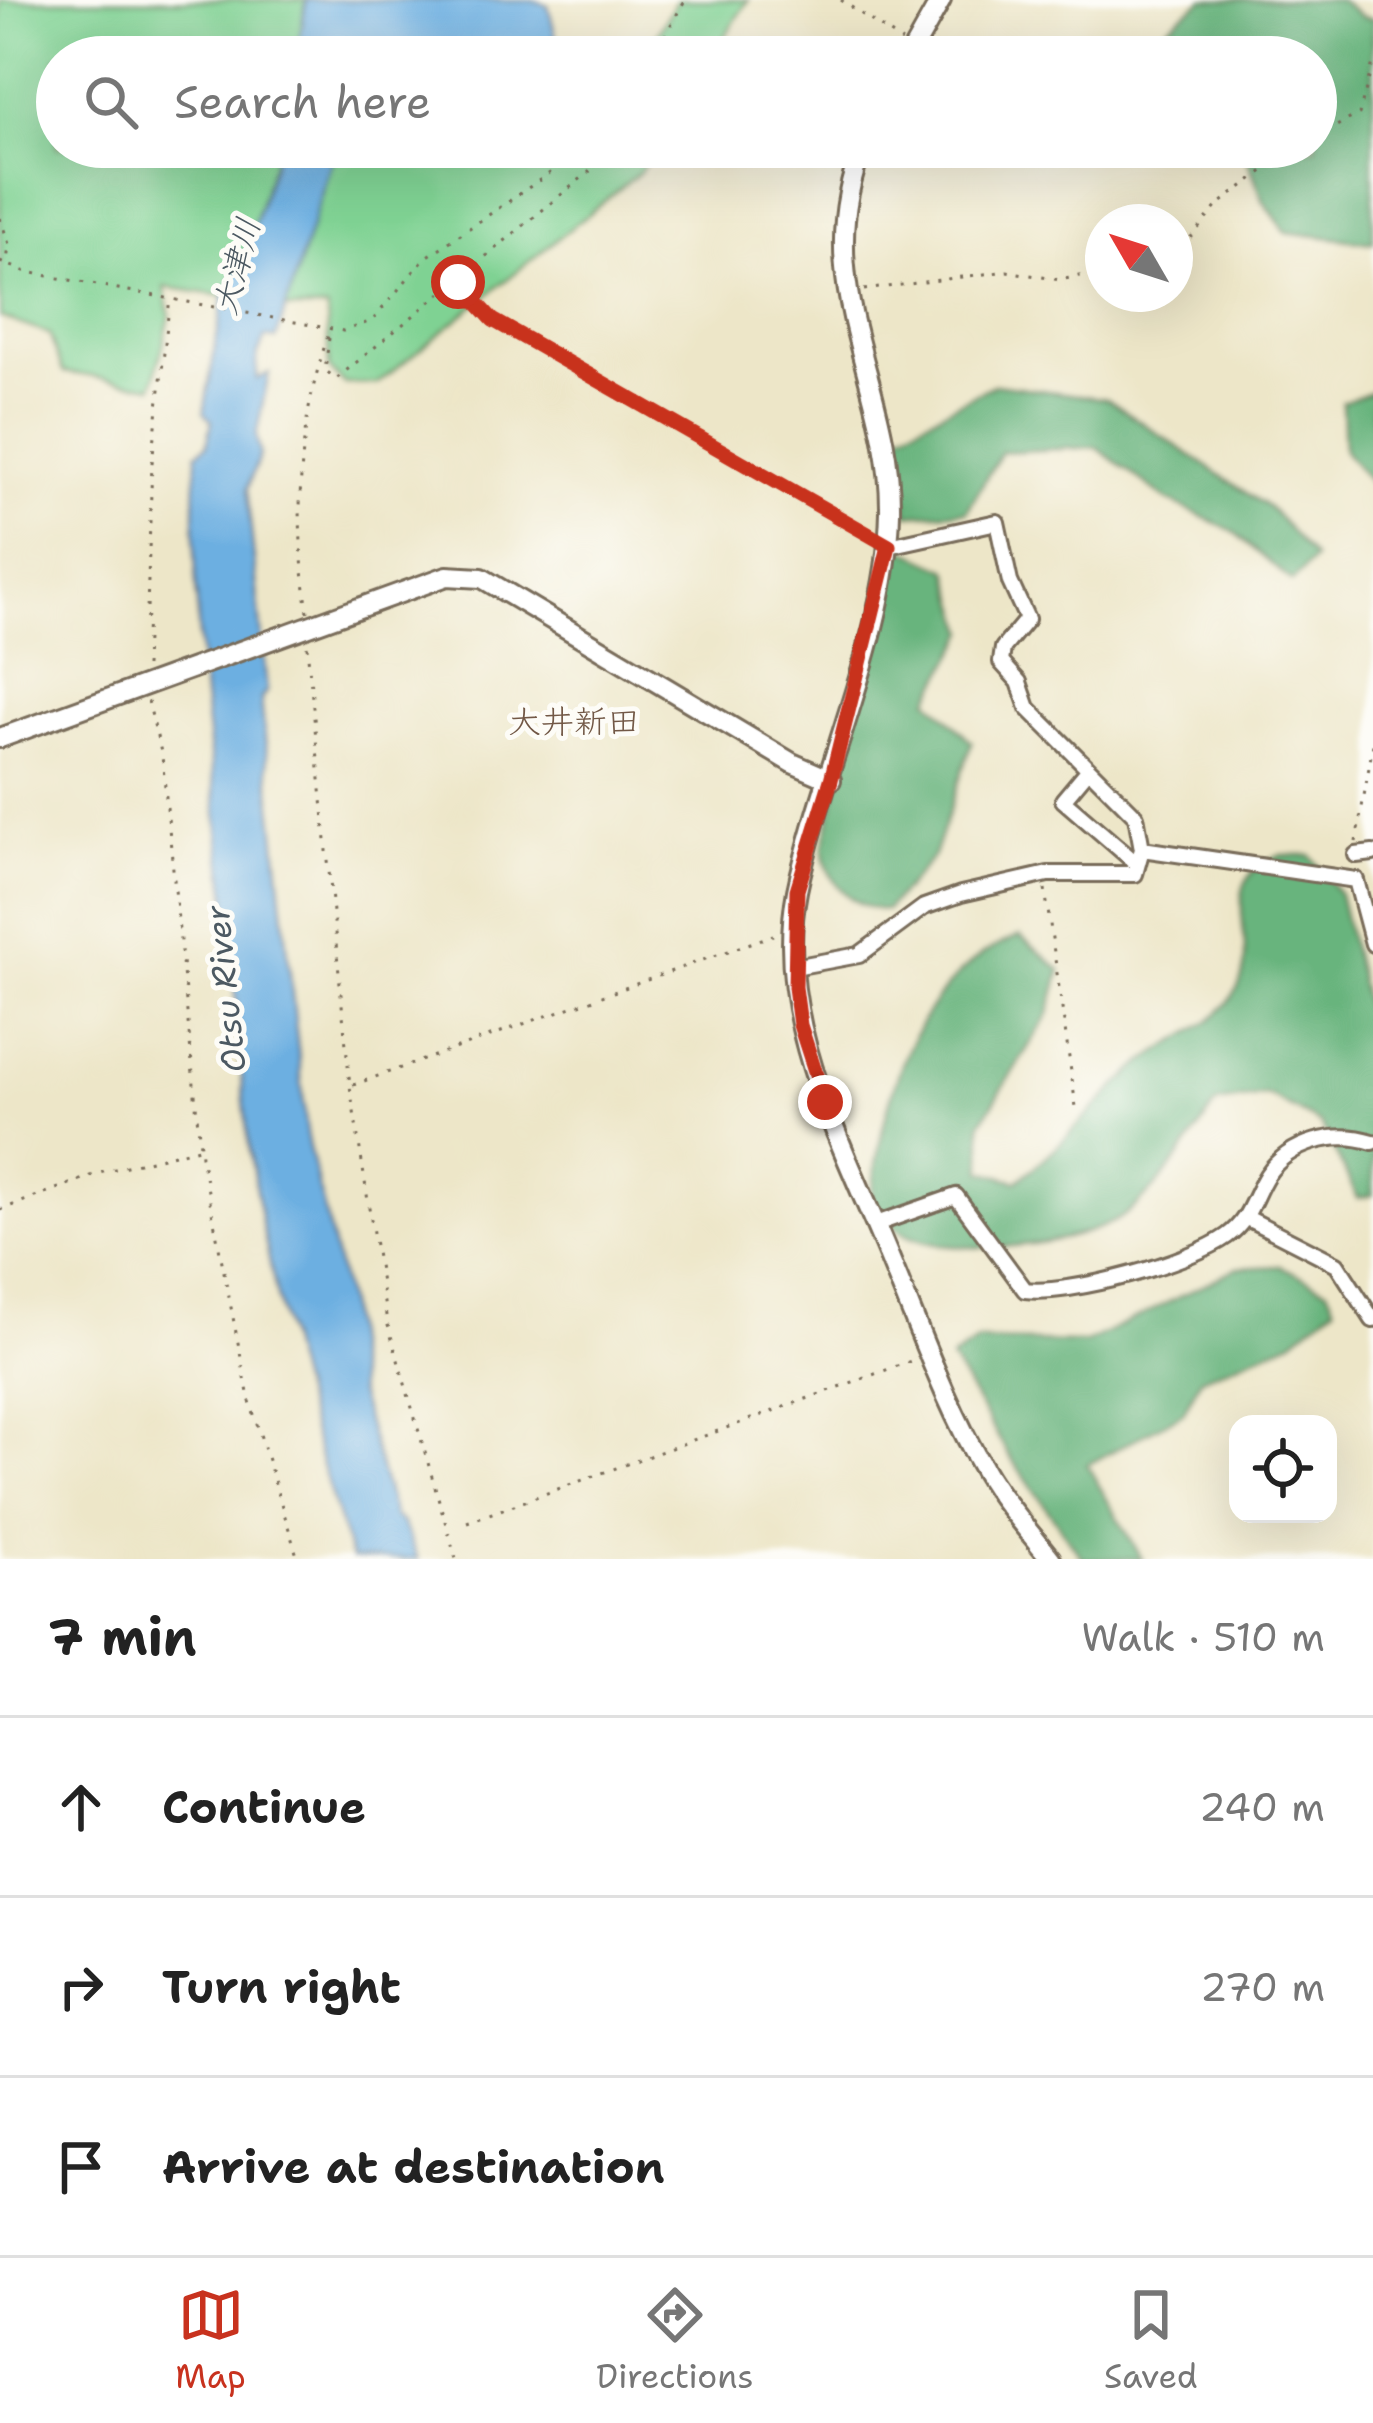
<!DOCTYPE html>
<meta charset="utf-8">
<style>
:root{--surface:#fff;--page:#f2f2f2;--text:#222;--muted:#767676;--line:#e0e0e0;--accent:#c8321e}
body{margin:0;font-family:"Shantell Sans","Klee One",sans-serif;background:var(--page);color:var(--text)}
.controls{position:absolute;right:36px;bottom:36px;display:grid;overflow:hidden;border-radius:24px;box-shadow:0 12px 48px #0002}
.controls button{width:108px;height:108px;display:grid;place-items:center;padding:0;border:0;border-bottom:3px solid var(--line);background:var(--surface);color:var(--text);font:60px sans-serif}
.compass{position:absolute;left:1085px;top:204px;width:108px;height:108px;border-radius:50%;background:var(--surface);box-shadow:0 12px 48px #0002;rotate:309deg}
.stop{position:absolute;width:36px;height:36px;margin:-27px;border:9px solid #c8321e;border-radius:50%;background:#fff}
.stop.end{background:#c8321e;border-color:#fff;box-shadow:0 3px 12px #0008}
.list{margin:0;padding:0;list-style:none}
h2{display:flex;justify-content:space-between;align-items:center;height:156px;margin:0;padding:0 48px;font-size:51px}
h2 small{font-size:39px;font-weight:400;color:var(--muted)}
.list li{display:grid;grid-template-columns:78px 1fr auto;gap:36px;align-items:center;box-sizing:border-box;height:180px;padding:0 48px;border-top:3px solid var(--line)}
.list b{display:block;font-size:45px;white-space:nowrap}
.list em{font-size:39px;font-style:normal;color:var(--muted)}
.icon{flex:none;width:66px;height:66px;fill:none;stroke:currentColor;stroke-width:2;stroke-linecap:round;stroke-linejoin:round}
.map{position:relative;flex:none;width:1373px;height:1559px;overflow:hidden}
.search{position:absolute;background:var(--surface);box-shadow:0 12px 48px #0002;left:36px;right:36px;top:36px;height:132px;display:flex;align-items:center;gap:30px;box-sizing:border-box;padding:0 42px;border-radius:66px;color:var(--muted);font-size:45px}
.sheet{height:696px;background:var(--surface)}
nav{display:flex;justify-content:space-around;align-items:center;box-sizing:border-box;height:168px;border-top:3px solid var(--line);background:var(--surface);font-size:33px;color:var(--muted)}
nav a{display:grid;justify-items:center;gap:6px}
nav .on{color:var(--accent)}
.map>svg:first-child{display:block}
</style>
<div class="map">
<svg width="1373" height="1559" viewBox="0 0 1373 1559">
<rect width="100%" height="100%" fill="#fdfcf7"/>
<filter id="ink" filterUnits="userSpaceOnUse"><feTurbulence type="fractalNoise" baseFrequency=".00833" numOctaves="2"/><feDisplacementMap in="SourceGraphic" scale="24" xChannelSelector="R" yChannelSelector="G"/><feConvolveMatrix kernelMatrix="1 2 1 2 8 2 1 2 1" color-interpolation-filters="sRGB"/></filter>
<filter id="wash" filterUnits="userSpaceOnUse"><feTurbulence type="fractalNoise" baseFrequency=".004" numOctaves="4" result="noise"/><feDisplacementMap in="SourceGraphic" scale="48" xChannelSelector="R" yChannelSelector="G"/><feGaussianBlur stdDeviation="2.7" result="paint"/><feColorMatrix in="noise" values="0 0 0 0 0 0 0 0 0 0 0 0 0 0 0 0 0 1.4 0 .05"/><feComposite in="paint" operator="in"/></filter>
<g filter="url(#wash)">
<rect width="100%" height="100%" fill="#ede6c8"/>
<path fill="#7fd293" stroke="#5d7e58" stroke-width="3" d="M0,0H306L297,57H57V147H278L244,257L224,296L165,287L170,316L153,386L63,372L49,334L0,317Z
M677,0H748L712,57H644Z
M336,147L490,153L510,147H656L639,173L377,384H344L329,368L327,309H284Z"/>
<path fill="#67b47d" stroke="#516f4e" stroke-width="3" d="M1203,0H1339L1361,17L1373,19V243L1286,232L1264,202L1243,147H1316V57H1155L1167,27Z
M995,384L1107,399L1273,511L1314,559L1292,582L1233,531L1167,500L1096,447L1001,452L967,511L908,515L897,435Z
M1373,391V486L1344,451L1342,402Z
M899,547L949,570L967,632L929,699L972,742L934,856L886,910C853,910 822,878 824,845L866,669L886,617Z
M1282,855H1310L1339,894L1366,1009L1373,1016V1195L1358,1198L1321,1124L1267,1095L1217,1103C1190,1140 1161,1191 1122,1217C1076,1246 963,1257 913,1238C894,1231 883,1217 871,1202C882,1101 914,974 1020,936L1061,970L1049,1014L981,1123L983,1171L1017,1181C1062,1147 1095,1104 1138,1067C1171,1038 1215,1029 1237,989C1264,940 1208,878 1282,855Z
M1281,1266L1327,1289L1335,1306L1293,1340L1201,1378L1183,1413L1087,1465L1142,1559H1083L1008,1454L951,1359L978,1341L1086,1343L1237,1268Z"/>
<path fill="#6cafe1" stroke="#546c80" stroke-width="3" d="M306,0H533L548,5L561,57H297Z
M278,147H336L276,339L265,337L257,356V379L269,373L256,436L260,454L247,489L267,690L261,699L308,1143L347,1304L358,1393L394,1517L402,1523L418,1559H351C308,1425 270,1292 250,1152C238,1071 238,988 228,907C210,750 188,612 197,453L207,445L212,421L204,413L224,296L244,257Z"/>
</g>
<g filter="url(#ink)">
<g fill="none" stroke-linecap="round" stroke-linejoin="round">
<defs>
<path id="street" d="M1089,769L1063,800L1137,864
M1142,849L1356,880L1373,944
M1356,855L1373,853
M794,967L859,955L924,907L961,894L1048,874H1135L1142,849L1136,816L1028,708L1019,682L1001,662L1003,648L1027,619L1010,582L997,522L889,546
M1247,1218L1337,1264L1373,1320
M876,1224L956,1196L1025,1290C1069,1296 1191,1262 1227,1236C1250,1220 1253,1197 1267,1175C1290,1141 1337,1130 1373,1142"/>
<path id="secondary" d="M909,57L941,0
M863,147C807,283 892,382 890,512C888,633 821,773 797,891C772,1021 845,1148 892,1264C921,1334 947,1407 985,1472C1003,1503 1029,1531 1051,1559
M0,738L447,576L482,578L792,763L831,780"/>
</defs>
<use href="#street" stroke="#796c5a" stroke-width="20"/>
<use href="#secondary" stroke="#796c5a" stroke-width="24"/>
<path stroke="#796c5a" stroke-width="3" stroke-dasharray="3 9" stroke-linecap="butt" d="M841,0L902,42
M653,57L685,0
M1316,137L1359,114L1373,63
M0,218L9,244L7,263
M1175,256L1218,205L1296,147
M0,262L27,272L343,331L372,321L424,259L588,147
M458,282L493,320L873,537
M864,290L1007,271L1060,280L1103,271
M329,338L325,370L336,379L600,163L607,147
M308,612C294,516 297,423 330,330
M307,646L350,1086L387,1322L456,1559
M145,667L152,463L170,297
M148,701L162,756L201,1156L249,1398L298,1559
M1356,842L1373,744
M1045,889L1077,1114
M353,1085L773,935
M0,1210L99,1173L198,1148
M467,1522L911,1361"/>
<use href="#street" stroke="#fff" stroke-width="14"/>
<use href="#secondary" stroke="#fff" stroke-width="18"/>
</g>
</g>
<g fill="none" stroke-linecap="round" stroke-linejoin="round" filter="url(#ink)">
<path stroke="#c8321e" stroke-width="15" d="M458,282L493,320L889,546L831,780L797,890L795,987L800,1025L825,1102"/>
</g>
<g text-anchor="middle" stroke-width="10" stroke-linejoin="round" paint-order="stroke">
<g font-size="33" font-style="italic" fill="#4c5962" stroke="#fdfcf7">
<text transform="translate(236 266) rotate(-75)" y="12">大津川</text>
<text transform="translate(225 989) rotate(-96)" y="12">Otsu River</text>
</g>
<g font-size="33" fill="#725846" stroke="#fdfcf7">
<text x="574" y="733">大井新田</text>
</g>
</g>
</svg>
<div class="controls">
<button><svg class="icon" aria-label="locate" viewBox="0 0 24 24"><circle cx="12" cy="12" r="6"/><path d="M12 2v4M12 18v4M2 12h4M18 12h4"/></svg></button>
</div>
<svg class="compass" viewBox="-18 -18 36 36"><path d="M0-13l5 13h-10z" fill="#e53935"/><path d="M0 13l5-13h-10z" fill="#767676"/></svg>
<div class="stop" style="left:458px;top:282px"></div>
<div class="stop end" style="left:825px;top:1102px"></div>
<div class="search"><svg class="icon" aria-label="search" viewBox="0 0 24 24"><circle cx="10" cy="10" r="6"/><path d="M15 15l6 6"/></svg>Search here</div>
</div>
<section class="sheet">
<h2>7 min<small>Walk · 510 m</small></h2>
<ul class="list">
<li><svg class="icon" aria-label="ahead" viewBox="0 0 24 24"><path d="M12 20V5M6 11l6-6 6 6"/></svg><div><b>Continue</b></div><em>240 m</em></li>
<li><svg class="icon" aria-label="right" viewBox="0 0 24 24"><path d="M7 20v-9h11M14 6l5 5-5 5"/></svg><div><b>Turn right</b></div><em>270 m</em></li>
<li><svg class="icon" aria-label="arrive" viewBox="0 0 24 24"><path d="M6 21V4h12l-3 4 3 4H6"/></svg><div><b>Arrive at destination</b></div></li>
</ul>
</section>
<nav>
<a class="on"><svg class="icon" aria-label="map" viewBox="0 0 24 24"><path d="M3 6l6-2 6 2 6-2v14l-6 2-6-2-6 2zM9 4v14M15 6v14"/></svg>Map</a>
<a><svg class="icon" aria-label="directions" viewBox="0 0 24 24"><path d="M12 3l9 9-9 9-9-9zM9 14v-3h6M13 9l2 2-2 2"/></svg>Directions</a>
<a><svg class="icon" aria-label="saved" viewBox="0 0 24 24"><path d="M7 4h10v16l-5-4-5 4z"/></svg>Saved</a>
</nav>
